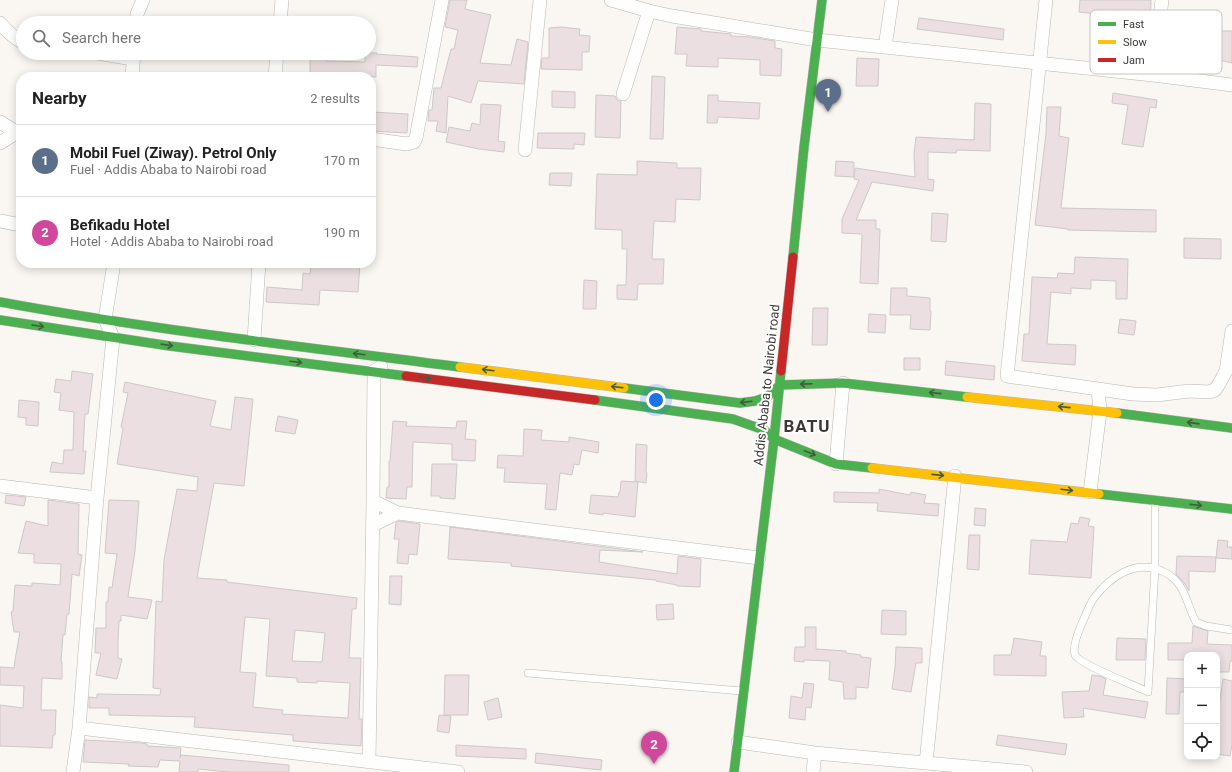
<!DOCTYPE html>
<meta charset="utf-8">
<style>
:root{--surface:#fff;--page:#f2f2f2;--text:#222;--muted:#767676;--line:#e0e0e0;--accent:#111827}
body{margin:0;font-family:Roboto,sans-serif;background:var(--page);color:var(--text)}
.controls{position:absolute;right:12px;bottom:12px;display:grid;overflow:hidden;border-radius:8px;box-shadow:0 2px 10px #0003}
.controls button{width:36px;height:36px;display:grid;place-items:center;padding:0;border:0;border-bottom:1px solid var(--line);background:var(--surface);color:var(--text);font:20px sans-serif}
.you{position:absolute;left:656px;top:400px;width:14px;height:14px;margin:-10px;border:3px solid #fff;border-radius:50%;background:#1a73e8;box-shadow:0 0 0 6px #1a73e833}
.badge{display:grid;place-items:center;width:26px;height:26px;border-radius:50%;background:var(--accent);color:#fff;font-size:13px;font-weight:700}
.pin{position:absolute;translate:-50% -33px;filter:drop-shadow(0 1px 2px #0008)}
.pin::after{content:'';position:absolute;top:21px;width:14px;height:12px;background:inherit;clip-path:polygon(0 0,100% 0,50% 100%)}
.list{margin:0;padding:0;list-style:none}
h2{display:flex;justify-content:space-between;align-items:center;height:52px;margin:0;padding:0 16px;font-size:17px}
h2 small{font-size:13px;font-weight:400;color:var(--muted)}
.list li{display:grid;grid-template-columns:26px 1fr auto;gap:12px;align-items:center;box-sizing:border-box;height:72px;padding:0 16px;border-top:1px solid var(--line)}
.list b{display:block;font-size:15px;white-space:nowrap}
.list p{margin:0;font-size:13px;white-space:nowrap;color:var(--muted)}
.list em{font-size:13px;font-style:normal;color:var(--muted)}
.icon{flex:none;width:22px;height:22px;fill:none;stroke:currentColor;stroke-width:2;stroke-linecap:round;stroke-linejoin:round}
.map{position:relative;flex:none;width:1232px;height:772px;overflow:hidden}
.search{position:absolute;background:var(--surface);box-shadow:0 2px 10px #0003;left:16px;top:16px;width:360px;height:44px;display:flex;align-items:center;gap:10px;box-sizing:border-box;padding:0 14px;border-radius:22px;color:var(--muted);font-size:15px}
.panel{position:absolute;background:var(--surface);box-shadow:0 2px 10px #0003;left:16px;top:72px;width:360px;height:196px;border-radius:16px}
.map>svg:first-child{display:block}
</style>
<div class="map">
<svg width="1232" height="772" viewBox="0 0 1232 772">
<rect width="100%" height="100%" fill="#faf6f2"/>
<path fill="#ebdfe1" stroke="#cdc9c8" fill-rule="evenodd" d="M450,0H467L465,9L491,15L480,63L511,65L517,39L528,42L524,84L478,81L471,103L448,96L446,133L436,131L438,121H428L429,110H432L434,88H441L451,49H454L458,30L445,27Z
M1080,0H1151L1150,32L1147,55L1133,54L1134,39L1112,38L1113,26H1104V17L1096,16V14L1079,12Z
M919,18L1004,29L1003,40L917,29Z
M561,27L580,29L579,35L590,36L589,52H582V70L541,69L542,58H549V28Z
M677,27L701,29V31L731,34V36L750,37L775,41V48L782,49L781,76L760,75V60L718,58V67L686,66L687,54H675Z
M1220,31H1232V63L1215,59Z
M365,53H377L376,54L418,57L417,67L376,65V77L322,74V77H310V58L326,57V61L365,62Z
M857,58L879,59L878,86H856Z
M652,76L665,77L663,139H650Z
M552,91L575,92V108L552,107Z
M1113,93L1157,100L1156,108L1150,107L1143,147L1122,144L1128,105L1112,103Z
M596,95L615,96L617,100L621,102L620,138L595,137Z
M708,95H718V101L760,103L759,119L718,117L717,123H707Z
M975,103L991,104L990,151L957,150L956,153L928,152V179L934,180L933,191L872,182L856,220H876V229H880L878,284L860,283L862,234L842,233V219L859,180L854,179L855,168L915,177L914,154L916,137L974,140Z
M481,104L501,105L498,141L505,142L504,152L479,149L446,142L449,127L470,131L472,123L480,125Z
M1047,107H1061L1059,136L1069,138L1061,208L1156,210V232L1068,230V229L1035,225L1046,134Z
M371,112L408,114L407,133L371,131Z
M538,133H585L584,145L574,144V149L537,148Z
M637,161L677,163V168H701L700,200L676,199L675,222L654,221L652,259H664L663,284H638L637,300L617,299V285H626L627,249H622V230L595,229L597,174L637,175Z
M836,161L854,162V177L835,176Z
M550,173H572L571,186L549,185Z
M932,213L948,214L946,242L931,241Z
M1184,238L1221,239V259L1184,258Z
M1075,257L1128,259L1127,299H1116V281L1091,280V289L1071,288V294L1051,292L1047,344L1076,345L1075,365L1022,361L1024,334H1029L1032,277L1057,278L1058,273L1074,274Z
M338,263H360L358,292L320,290L319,305L266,302L267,287L302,290L303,273L310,274L311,265L338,267Z
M584,280L597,281L596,309H583Z
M891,288H907V296L930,298V311H931L930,330L910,329L911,315H890Z
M813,308H828L827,345H812Z
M869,314L886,315L885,333L868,332Z
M1120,319L1136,321L1134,335L1118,333Z
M904,358H920V370H904Z
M946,361L995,366L994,380L945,375Z
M72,371L93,374L88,414H85L83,451H86L84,474L50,472L52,462L63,464L64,450H73L74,412L59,410L61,393L54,392L56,379L71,381Z
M125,382L216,401L210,426L231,430L235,397L253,399L244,486L214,483L197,578L227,580V582L357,598L356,609H352L349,658H361L359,719H362L361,746L293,741V735L194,727L195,717L109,715V708H89V697L97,698V694L160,695L161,689L153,688L156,601L162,602L164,560L177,489L197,491L198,477L117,464L123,428L121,427L128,393L123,392ZM245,617L270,619L266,676L297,678V682L317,683V681L350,683L348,718L282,714L283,710L253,707L256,673L240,672ZM295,630L325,633L322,662L292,661Z
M19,400L39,402L38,426L26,425V418L18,417Z
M278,416L298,420L295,434L275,431Z
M393,421L407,422L406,426L456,428L457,421H467L465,439L476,440L475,461L452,460V444L413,442L412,487H407L406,499L386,498L387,487H389V461H390Z
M524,429L542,430L541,440L569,442V437L599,442L598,453L582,450L579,465L574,464L572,475L560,473L556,510L545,509L547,484L504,482L505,468H497L498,455L523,456Z
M636,444L647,445L646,472L647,473L646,483L635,481Z
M432,464H457L455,499L440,498V496H431Z
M621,481L638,482L635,517L603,513V515L589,513L591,495L618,497L619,492H620Z
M879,489L910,495L911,492L926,495L924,503L939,504L938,516L877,511L878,503L834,502V492L879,493Z
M6,495L26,497L24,506L5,503Z
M48,500L79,504L78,554L82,555L79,576L72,574L69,614H67L65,635H63L61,662H62V679L42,678L41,710H56L55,735H53L52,748L0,746V705L23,708L24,686L0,685V667L14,668L15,660L20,632H14L11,612L13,611L15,585L32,586V583L60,585L61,564L34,563V554L18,553L26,521L48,526Z
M109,500L139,501L135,551L128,597L152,600L147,619L121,615V621H119L118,641V658L122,659L117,679L96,675L101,653H95L96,628H106V602H108L109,587L112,588L117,554L105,553Z
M975,508L986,509L985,526L974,525Z
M1080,517L1090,519L1088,526L1094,527L1091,578L1029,574L1031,540L1067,542L1071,523L1078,524Z
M399,521L420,524L417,555L409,554L408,564L397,563L399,539H394L396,523Z
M450,527L643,552L600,550L599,562L677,574L678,556L701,559L700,587L677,586V585L656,581V580L511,566V563L448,559Z
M969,535H980L979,570L967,569Z
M1218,540L1228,541L1227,547H1232V559L1216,558Z
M1177,556L1216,557L1215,572L1189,571V591L1185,584L1176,574Z
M390,576H402L401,605L389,604Z
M673,604L674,619L657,620L656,605Z
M882,610L906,611V635L881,634Z
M1193,626L1208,631L1207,644L1232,645V661H1230L1229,672H1217V655H1187V660H1168V643H1192Z
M805,627H816V649L846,651V653L861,655V657L871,658L868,688L856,687V699H844L843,682L829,680L830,661L804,660V662L794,661L795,647H805Z
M1014,638L1042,642L1040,656H1046V676L994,675V655H1011Z
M1117,638L1146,639L1145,660H1116Z
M896,647L922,648V663H916L911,692L892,689L895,668Z
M445,675H469L468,715H444Z
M1092,675L1100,676L1106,679L1103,695L1148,702L1145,718L1083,708L1084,717L1064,718L1062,692L1089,691Z
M1167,678L1187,679V692H1180L1179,714H1166Z
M1223,679L1232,681V745L1230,756L1217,754V720Z
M804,683L814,684L811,708L806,707L805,720L789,718L791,696L802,698Z
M498,698L502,717L488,720L484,702Z
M439,715L451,716L449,733L437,731Z
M998,735L1067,744L1065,755L996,745Z
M85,740L141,743L147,744V746L181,748L180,758L181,755L289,765V772H228L198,769V772H179L180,761L160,760L158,767L128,766L129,764L83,762Z
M456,745L526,749V759L456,756Z
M536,753L602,760L601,770L535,763Z"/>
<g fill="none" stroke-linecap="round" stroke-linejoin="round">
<defs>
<path id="lane" d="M1155,502V568L1148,692C1136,686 1079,664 1075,655C1072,647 1079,630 1082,623C1086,615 1089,605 1094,598C1110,577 1135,559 1162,571C1165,573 1169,574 1172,577C1186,588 1188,608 1196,622L1206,626L1232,630
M528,673L742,691"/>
<path id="street" d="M611,0L649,11L672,16L817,40L1153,75L1232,85
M1046,0L1007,376L1133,394L1157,395L1189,391L1209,392L1215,390L1219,384L1226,371L1232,331
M0,23C6,30 14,39 23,42
M136,23L137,14L143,0
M280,23L282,0
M885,47L892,0
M97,53L133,59
M1153,75L1162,0
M132,77L134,53
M275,77L277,53
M623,94L649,11
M0,122L21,135
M371,139L407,144L414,142L416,138L442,0
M0,143L16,133
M525,150L540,0
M0,221L21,225
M254,340L259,263
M836,464L843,383
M0,486L97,498
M1090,492L1100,411L1098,389
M373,501L398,513L759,558
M373,525L398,513
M79,728L458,772
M738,742L815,753L1026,772
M369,762L373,501L374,371L381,367
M926,763L955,476
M73,772L79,728L97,498L113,338L105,319L114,263
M813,772L815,753"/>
<path id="fast" d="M793,257L804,147L822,0
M0,302C152,330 307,347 460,367
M0,320L170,346L406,376
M624,388L740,403L755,401L767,397L780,385L843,383L967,397
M595,400L733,419L764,430L774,439L836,464L872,468
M1117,413L1232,428
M1099,494L1232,509
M734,772L774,439L781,371"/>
<path id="slow" d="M460,367L624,388
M967,397L1117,413
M872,468L1099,494"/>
<path id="jam" d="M781,371L793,257
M406,376L595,400"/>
</defs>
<use href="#lane" stroke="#bab7b3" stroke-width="8"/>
<use href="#street" stroke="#bab7b3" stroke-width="14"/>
<use href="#fast" stroke="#bab7b3" stroke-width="10"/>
<use href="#slow" stroke="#bab7b3" stroke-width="10"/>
<use href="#jam" stroke="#bab7b3" stroke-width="10"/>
<use href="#lane" stroke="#fefefd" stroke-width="7"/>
<use href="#street" stroke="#fefefd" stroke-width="13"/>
<use href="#fast" stroke="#4caf50" stroke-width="9"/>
<use href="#slow" stroke="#ffc107" stroke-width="9"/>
<use href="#jam" stroke="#c62828" stroke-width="9"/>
</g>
<defs><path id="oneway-shaft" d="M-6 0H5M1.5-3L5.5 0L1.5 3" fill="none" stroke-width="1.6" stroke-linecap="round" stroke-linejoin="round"/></defs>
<g stroke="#415c3c">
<use href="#oneway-shaft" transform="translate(38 326) rotate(9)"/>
<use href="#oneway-shaft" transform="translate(167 345) rotate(8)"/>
<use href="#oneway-shaft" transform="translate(359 354) rotate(-173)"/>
<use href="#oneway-shaft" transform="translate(296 362) rotate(7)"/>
<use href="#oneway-shaft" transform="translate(488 370) rotate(-173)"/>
<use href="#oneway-shaft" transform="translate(425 378) rotate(7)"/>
<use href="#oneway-shaft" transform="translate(806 384) rotate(178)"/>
<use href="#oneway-shaft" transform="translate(617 387) rotate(-173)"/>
<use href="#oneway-shaft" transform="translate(935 393) rotate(-174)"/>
<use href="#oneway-shaft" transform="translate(746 402) rotate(173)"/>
<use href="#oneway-shaft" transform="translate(1064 407) rotate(-174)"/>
<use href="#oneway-shaft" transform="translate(1193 423) rotate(-172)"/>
<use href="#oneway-shaft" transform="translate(810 453) rotate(22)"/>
<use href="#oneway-shaft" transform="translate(938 475) rotate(6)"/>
<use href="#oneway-shaft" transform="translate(1067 490) rotate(7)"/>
<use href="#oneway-shaft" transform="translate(1196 505) rotate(6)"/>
</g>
<g text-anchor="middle" stroke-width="4" stroke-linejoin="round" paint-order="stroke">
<g font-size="13" fill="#3c3934" stroke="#fff">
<text transform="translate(766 385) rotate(-84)" y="5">Addis Ababa to Nairobi road</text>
</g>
<g font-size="17" font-weight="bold" letter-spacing="1" fill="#3c3934" stroke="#fff">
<text x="807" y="432">BATU</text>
</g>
</g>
<rect x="1090" y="10" width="132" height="64" rx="6" fill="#fff" stroke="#c4c4c2" stroke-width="1"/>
<rect x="1098" y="22" width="18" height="4" fill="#4caf50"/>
<rect x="1098" y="40" width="18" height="4" fill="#ffc107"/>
<rect x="1098" y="58" width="18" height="4" fill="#c62828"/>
<g font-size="11" fill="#3c3934">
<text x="1123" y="28">Fast</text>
<text x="1123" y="46">Slow</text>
<text x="1123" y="64">Jam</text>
</g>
</svg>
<div class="controls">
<button>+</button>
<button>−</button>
<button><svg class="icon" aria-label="locate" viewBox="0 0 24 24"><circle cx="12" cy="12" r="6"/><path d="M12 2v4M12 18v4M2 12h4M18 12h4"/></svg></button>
</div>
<div class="you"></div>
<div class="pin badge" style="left:828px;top:112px;background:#5c6f8a">1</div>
<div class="pin badge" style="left:654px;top:764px;background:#d1479c">2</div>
<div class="search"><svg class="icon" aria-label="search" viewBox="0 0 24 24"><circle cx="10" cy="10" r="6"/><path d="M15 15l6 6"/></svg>Search here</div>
<section class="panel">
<h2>Nearby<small>2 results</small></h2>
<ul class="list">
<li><span class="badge" style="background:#5c6f8a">1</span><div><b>Mobil Fuel (Ziway). Petrol Only</b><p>Fuel · Addis Ababa to Nairobi road</p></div><em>170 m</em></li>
<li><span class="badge" style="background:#d1479c">2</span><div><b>Befikadu Hotel</b><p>Hotel · Addis Ababa to Nairobi road</p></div><em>190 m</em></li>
</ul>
</section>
</div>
